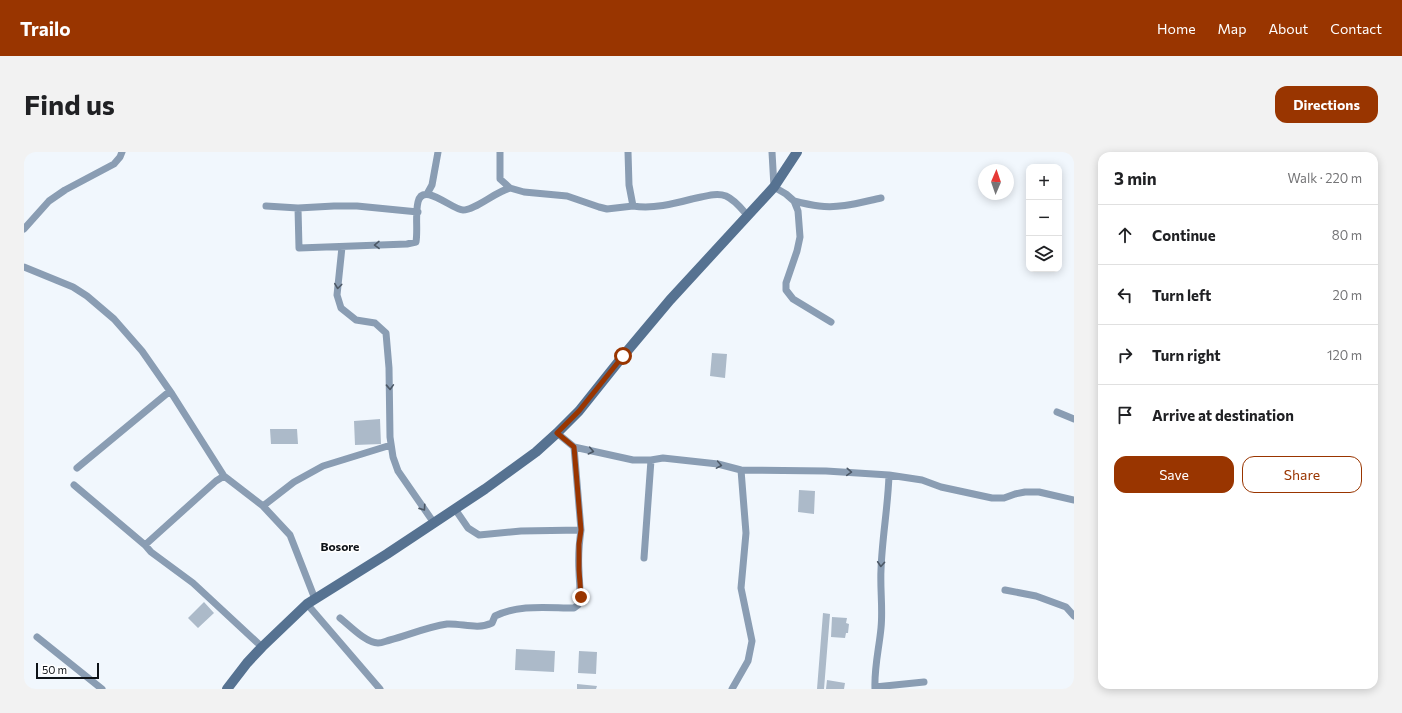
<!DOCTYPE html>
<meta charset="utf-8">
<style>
:root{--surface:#fff;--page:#f2f2f2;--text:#202124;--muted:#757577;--line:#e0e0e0;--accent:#993500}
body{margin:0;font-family:Commissioner,sans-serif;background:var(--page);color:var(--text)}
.controls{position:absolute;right:12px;top:12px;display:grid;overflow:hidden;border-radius:8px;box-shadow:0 2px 10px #0003}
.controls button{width:36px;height:36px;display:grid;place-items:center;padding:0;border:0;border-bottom:1px solid var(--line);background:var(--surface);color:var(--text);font:20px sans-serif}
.compass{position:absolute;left:954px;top:12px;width:36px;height:36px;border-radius:50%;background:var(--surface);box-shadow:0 2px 10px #0003;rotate:2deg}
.scale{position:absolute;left:12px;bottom:10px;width:63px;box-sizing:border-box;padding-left:4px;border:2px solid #0e1318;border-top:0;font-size:11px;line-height:14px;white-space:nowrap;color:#0e1318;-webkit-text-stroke:3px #fff;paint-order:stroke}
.stop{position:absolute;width:12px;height:12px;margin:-9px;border:3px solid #993500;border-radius:50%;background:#fff}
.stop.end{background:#993500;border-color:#fff;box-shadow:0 1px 4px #0008}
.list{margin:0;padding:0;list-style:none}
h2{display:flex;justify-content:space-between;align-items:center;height:52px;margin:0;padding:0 16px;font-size:17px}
h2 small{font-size:13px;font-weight:400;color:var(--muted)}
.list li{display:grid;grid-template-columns:26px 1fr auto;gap:12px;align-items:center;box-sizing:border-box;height:60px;padding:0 16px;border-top:1px solid var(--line)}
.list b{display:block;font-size:15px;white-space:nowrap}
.list em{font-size:13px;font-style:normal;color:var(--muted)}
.actions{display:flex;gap:8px;padding:12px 16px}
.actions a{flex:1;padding:9px 0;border:1px solid var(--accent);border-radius:12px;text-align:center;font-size:14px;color:var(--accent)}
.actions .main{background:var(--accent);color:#fff}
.icon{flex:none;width:22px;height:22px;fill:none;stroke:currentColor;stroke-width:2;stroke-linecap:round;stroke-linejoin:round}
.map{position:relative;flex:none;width:1050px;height:537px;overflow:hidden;border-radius:12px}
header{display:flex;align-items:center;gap:24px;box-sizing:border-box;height:56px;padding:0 20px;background:var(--accent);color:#fff}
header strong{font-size:19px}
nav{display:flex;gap:22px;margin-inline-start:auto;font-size:14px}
.intro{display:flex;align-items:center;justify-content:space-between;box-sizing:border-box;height:96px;padding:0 24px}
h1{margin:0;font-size:28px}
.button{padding:10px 18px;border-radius:12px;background:var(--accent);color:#fff;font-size:14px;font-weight:700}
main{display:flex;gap:24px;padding:0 24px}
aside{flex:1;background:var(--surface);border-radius:12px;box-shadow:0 2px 10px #0003}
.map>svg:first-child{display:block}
</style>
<header>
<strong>Trailo</strong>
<nav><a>Home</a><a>Map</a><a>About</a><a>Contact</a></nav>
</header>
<div class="intro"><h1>Find us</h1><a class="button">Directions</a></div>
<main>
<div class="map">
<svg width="1050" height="537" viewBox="0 0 1050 537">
<rect width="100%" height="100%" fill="#f1f7fd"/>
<path fill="#acbac9" d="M688,201L703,202L701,226L686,224Z
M356,267L357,292L331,293L330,269Z
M246,277H273L274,292H247Z
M775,338L791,339L790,362L774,360Z
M180,450L190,461L174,476L164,466Z
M799,461L806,462L800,537H793Z
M808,465L823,466L822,471L825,472L824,481H822L821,486L807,485Z
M492,497L531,499L530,520L491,518Z
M555,499L573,500L572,522L554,521Z
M803,528L821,531L820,537H802Z
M553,532L573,534L572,537H553Z"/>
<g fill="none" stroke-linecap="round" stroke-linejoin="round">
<path stroke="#8a9db3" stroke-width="7" d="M476,0V27L486,36L500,40L543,44L575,55L583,57L609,54
M604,0L605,33L609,54C629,57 649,52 668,47C679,45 692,40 702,44C711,48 717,56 723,63
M748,0L750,35L762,42L770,49L774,59L776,85L773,99L762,131V138L769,147L807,170
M403,42L408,33L414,0
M770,49C778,51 787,53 795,54C816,57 838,50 857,46
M242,54L274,56L310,54H333L394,60
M274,56L275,96L383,92L392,90C394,77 391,63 394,50C399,29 428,58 439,58C451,58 471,40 486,36
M0,77L25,49L41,38L90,12L96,5L98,0
M318,95L313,143L317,156L332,168L351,171L362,181L365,216L366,285L369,305L374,319L410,371
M0,115L49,135L63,144L90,167L118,199L148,242L200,324L239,354L266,383L291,447
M1033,260L1050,267
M533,281L550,295L609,308H627L639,306L694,312L717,318L802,319L865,323C864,355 858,386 857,418C856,437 859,457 857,476C855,497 850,516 851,537
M53,316L146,239
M865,323L898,328L917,335L968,346H980L991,342L1001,340H1015L1050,348
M50,333L121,393L127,400L169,431L238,495
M239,354L270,330L299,314L367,293
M431,357L444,376L455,383L497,379L557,378L550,295
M121,393L192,329L200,324
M620,406L627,308
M981,438L1012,444L1042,455L1050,464
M283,452L356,537
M316,466C326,474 342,491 354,491C358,491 362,489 366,488C385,483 403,475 423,472C438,471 453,478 468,471L471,464C495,452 524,456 550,456L554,453C558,442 555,431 555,419C554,405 555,392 557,378
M13,485L78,537
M851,535L900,530
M708,537L724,509L728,489L717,436L722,381L717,318"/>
<path stroke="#567291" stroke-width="10" d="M203,537L223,511L238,495L283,452L363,402L461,337L512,300L533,281L555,259L599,204L646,148L750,35L773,0"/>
</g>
<defs><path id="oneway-chevron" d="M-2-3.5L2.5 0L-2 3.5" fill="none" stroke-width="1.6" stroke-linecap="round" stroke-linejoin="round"/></defs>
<g stroke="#4c5866">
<use href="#oneway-chevron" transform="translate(353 93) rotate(179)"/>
<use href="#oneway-chevron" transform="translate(314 134) rotate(97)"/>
<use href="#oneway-chevron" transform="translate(366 235) rotate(88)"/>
<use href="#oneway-chevron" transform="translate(567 299) rotate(12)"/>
<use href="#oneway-chevron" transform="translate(695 313) rotate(10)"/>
<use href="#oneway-chevron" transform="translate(825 320) rotate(4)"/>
<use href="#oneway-chevron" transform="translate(399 356) rotate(55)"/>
<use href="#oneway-chevron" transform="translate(857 412) rotate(94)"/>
</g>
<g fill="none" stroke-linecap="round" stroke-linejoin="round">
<path stroke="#993500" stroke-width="5" d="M557,445L555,418V392L557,378L550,295L533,281L555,259L599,204"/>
</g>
<g text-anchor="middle" stroke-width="3" stroke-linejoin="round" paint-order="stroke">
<g font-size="12" font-weight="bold" fill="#0e1318" stroke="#fff">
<text x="316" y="399">Bosore</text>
</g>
</g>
</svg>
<div class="controls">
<button>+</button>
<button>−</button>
<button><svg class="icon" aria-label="layers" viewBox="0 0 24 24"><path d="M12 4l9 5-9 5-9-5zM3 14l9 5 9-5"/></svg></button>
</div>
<svg class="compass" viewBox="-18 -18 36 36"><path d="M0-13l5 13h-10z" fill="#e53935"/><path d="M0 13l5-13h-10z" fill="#757577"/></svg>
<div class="scale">50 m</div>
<div class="stop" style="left:599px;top:204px"></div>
<div class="stop end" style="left:557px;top:445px"></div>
</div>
<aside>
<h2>3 min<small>Walk · 220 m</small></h2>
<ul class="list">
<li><svg class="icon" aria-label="ahead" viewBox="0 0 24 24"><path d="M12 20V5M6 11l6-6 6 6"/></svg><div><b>Continue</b></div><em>80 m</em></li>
<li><svg class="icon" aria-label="left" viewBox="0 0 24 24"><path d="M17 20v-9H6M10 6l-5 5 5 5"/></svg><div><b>Turn left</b></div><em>20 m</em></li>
<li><svg class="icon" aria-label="right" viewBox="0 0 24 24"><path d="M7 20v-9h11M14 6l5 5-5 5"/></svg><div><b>Turn right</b></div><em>120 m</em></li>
<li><svg class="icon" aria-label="arrive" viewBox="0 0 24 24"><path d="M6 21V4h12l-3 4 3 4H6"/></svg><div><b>Arrive at destination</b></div></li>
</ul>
<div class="actions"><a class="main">Save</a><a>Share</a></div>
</aside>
</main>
